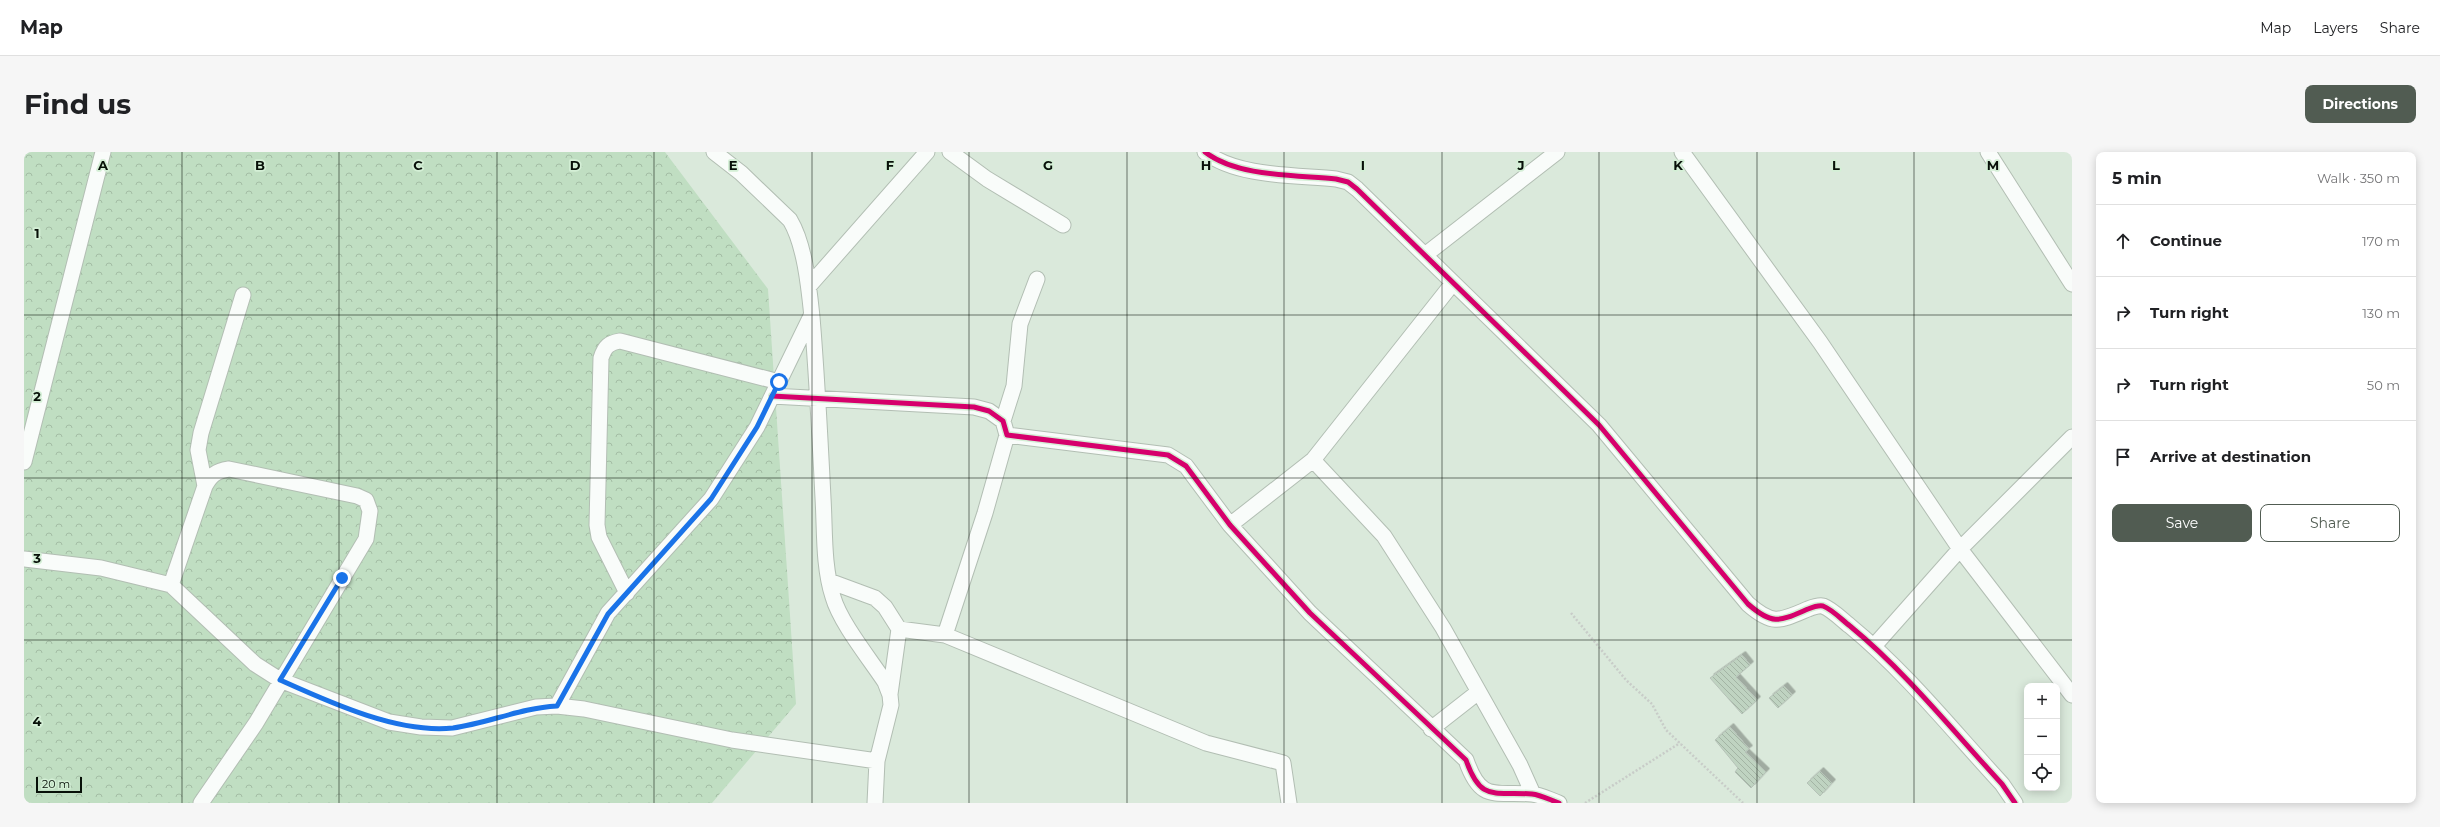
<!DOCTYPE html>
<meta charset="utf-8">
<style>
:root{--surface:#fff;--page:#f6f6f6;--text:#202124;--muted:#757577;--line:#e0e0e0;--accent:#515c52}
body{margin:0;font-family:Montserrat,sans-serif;background:var(--page);color:var(--text)}
.controls{position:absolute;right:12px;bottom:12px;display:grid;overflow:hidden;border-radius:8px;box-shadow:0 2px 10px #0003}
.controls button{width:36px;height:36px;display:grid;place-items:center;padding:0;border:0;border-bottom:1px solid var(--line);background:var(--surface);color:var(--text);font:20px sans-serif}
.scale{position:absolute;left:12px;bottom:10px;width:46px;box-sizing:border-box;padding-left:4px;border:2px solid #071008;border-top:0;font-size:11px;line-height:14px;white-space:nowrap;color:#071008;-webkit-text-stroke:3px #d4efd6;paint-order:stroke}
.stop{position:absolute;width:12px;height:12px;margin:-9px;border:3px solid #1a73e8;border-radius:50%;background:#fff}
.stop.end{background:#1a73e8;border-color:#fff;box-shadow:0 1px 4px #0008}
.list{margin:0;padding:0;list-style:none}
h2{display:flex;justify-content:space-between;align-items:center;height:52px;margin:0;padding:0 16px;font-size:17px}
h2 small{font-size:13px;font-weight:400;color:var(--muted)}
.list li{display:grid;grid-template-columns:26px 1fr auto;gap:12px;align-items:center;box-sizing:border-box;height:72px;padding:0 16px;border-top:1px solid var(--line)}
.list b{display:block;font-size:15px;white-space:nowrap}
.list em{font-size:13px;font-style:normal;color:var(--muted)}
.actions{display:flex;gap:8px;padding:12px 16px}
.actions a{flex:1;padding:9px 0;border:1px solid var(--accent);border-radius:8px;text-align:center;font-size:14px;color:var(--accent)}
.actions .main{background:var(--accent);color:#fff}
.icon{flex:none;width:22px;height:22px;fill:none;stroke:currentColor;stroke-width:2;stroke-linecap:round;stroke-linejoin:round}
.map{position:relative;flex:none;width:2048px;height:651px;overflow:hidden;border-radius:8px}
header{display:flex;align-items:center;gap:24px;box-sizing:border-box;height:56px;padding:0 20px;background:var(--surface);border-bottom:1px solid var(--line)}
header strong{font-size:19px}
nav{display:flex;gap:22px;margin-inline-start:auto;font-size:14px}
.intro{display:flex;align-items:center;justify-content:space-between;box-sizing:border-box;height:96px;padding:0 24px}
h1{margin:0;font-size:28px}
.button{padding:10px 18px;border-radius:8px;background:var(--accent);color:#fff;font-size:14px;font-weight:700}
main{display:flex;gap:24px;padding:0 24px}
aside{flex:1;background:var(--surface);border-radius:8px;box-shadow:0 2px 10px #0003}
.map>svg:first-child{display:block}
</style>
<header>
<strong>Map</strong>
<nav><a>Map</a><a>Layers</a><a>Share</a></nav>
</header>
<div class="intro"><h1>Find us</h1><a class="button">Directions</a></div>
<main>
<div class="map">
<svg width="2048" height="651" viewBox="0 0 2048 651">
<defs>
<pattern id="forest-crowns" width="20" height="18" patternUnits="userSpaceOnUse"><rect width="20" height="18" fill="#c0dec2"/><path d="M2 6a3 3 0 1 1 6 0M12 15a3 3 0 1 1 6 0" fill="none" stroke="#a4bda5"/></pattern>
<pattern id="building-back-hatch" width="6" height="6" patternUnits="userSpaceOnUse"><rect width="6" height="6" fill="#bfd3c1"/><path d="M-1 5l2 2M0 0l6 6M5-1l2 2" fill="none" stroke="#a3b4a4"/></pattern>
<filter id="shadow"><feDropShadow dx="3.5" dy="-3.5" stdDeviation="0" flood-color="#0004"/></filter>
</defs>
<rect width="100%" height="100%" fill="#dae9db"/>
<path fill="url(#forest-crowns)" d="M0,0H641L744,137L772,552L688,651H0Z"/>
<path fill="url(#building-back-hatch)" stroke="#b6c2b8" filter="url(#shadow)" d="M1718,503L1726,513L1712,525L1733,548L1718,562L1686,526Z
M1760,534L1768,543L1754,556L1745,546Z
M1706,575L1725,597L1721,600L1742,620L1727,636L1711,620L1714,616L1691,588Z
M1796,619L1808,631L1796,644L1783,631Z"/>
<g fill="none" stroke-linecap="round" stroke-linejoin="round">
<defs>
<path id="minor" d="M690,0L717,21L766,68C781,93 785,136 788,165C793,225 796,285 799,346C801,378 799,414 809,445C816,470 845,506 861,530L866,543L867,553L853,609L851,651
M926,0L963,27L1039,73
M1181,0C1213,25 1272,23 1312,27L1324,30L1333,37L1575,273L1724,452C1749,474 1756,469 1784,457C1789,455 1794,453 1799,454C1809,458 1818,468 1826,474C1882,520 1929,579 1978,632L1991,651
M1658,0L1796,190L1936,397L2048,543
M1964,0L2048,132
M1401,103L1533,0
M785,134L903,0
M748,244L950,255L965,259L979,269L983,283L1144,303L1162,314L1206,373L1286,461L1442,608C1457,651 1470,639 1508,642C1517,643 1526,648 1535,651
M979,269L990,234L996,172L1013,127
M1289,308L1360,384L1419,476L1496,613L1509,642
M0,310L79,0
M181,334L174,298L177,281L219,143
M1206,373L1289,308L1429,131
M0,407L77,416L147,433L231,512L256,528L365,570L397,575L428,576L512,555L533,554L560,557L708,588L853,609
M805,429L851,446L861,455L875,477L866,542
M147,433L181,334C187,323 192,319 205,317L333,344L342,348L346,359L342,387L232,571L177,651
M603,441L575,385L573,373L577,206C581,194 585,191 596,189L755,230
M875,477L921,483L1182,591L1259,611L1265,651
M921,483L961,361L983,283
M1850,494L1936,397L2048,285
M533,554L584,461L687,347L733,275L787,164
M1407,577L1453,541"/>
</defs>
<use href="#minor" stroke="#b2beb3" stroke-width="17"/>
<path stroke="#c8ccc8" stroke-width="2.5" stroke-dasharray="2 2" stroke-linecap="butt" d="M1547,461L1602,528L1628,552L1642,578L1719,651
M1561,651L1656,591"/>
<use href="#minor" stroke="#f9fcfa" stroke-width="15"/>
<defs>
<path id="cycleway" d="M1181,0C1213,25 1272,23 1312,27L1324,30L1333,37L1575,273L1724,452C1749,474 1756,469 1784,457C1789,455 1794,453 1799,454C1809,458 1818,468 1826,474C1882,520 1929,579 1978,632L1991,651
M748,244L950,255L965,259L979,269L983,283L1144,303L1162,314L1206,373L1286,461L1442,608C1457,651 1470,639 1508,642C1517,643 1526,648 1535,651"/>
</defs>
<use href="#cycleway" stroke="#d4efd6" stroke-width="8"/>
<use href="#cycleway" stroke="#d6006c" stroke-width="5"/>
</g>
<g fill="none" stroke-linecap="round" stroke-linejoin="round">
<path stroke="#1a73e8" stroke-width="5" d="M318,426L256,528C305,550 374,582 429,576C464,571 497,556 533,554L584,462L687,347L733,275L755,230"/>
</g>
<path fill="none" stroke="#071008" stroke-width="1" stroke-opacity="0.55" d="M158,0V651M315,0V651M473,0V651M630,0V651M788,0V651M945,0V651M1103,0V651M1260,0V651M1418,0V651M1575,0V651M1733,0V651M1890,0V651M0,163H2048M0,326H2048M0,488H2048"/>
<g font-size="13" text-anchor="middle" font-weight="bold" fill="#071008" stroke="#d4efd6" stroke-width="3.5" stroke-linejoin="round" paint-order="stroke">
<text x="79" y="18">A</text>
<text x="236" y="18">B</text>
<text x="394" y="18">C</text>
<text x="551" y="18">D</text>
<text x="709" y="18">E</text>
<text x="866" y="18">F</text>
<text x="1024" y="18">G</text>
<text x="1182" y="18">H</text>
<text x="1339" y="18">I</text>
<text x="1497" y="18">J</text>
<text x="1654" y="18">K</text>
<text x="1812" y="18">L</text>
<text x="1969" y="18">M</text>
<text x="13" y="86">1</text>
<text x="13" y="249">2</text>
<text x="13" y="411">3</text>
<text x="13" y="574">4</text>
</g>
</svg>
<div class="controls">
<button>+</button>
<button>−</button>
<button><svg class="icon" aria-label="locate" viewBox="0 0 24 24"><circle cx="12" cy="12" r="6"/><path d="M12 2v4M12 18v4M2 12h4M18 12h4"/></svg></button>
</div>
<div class="scale">20 m</div>
<div class="stop" style="left:755px;top:230px"></div>
<div class="stop end" style="left:318px;top:426px"></div>
</div>
<aside>
<h2>5 min<small>Walk · 350 m</small></h2>
<ul class="list">
<li><svg class="icon" aria-label="ahead" viewBox="0 0 24 24"><path d="M12 20V5M6 11l6-6 6 6"/></svg><div><b>Continue</b></div><em>170 m</em></li>
<li><svg class="icon" aria-label="right" viewBox="0 0 24 24"><path d="M7 20v-9h11M14 6l5 5-5 5"/></svg><div><b>Turn right</b></div><em>130 m</em></li>
<li><svg class="icon" aria-label="right" viewBox="0 0 24 24"><path d="M7 20v-9h11M14 6l5 5-5 5"/></svg><div><b>Turn right</b></div><em>50 m</em></li>
<li><svg class="icon" aria-label="arrive" viewBox="0 0 24 24"><path d="M6 21V4h12l-3 4 3 4H6"/></svg><div><b>Arrive at destination</b></div></li>
</ul>
<div class="actions"><a class="main">Save</a><a>Share</a></div>
</aside>
</main>
